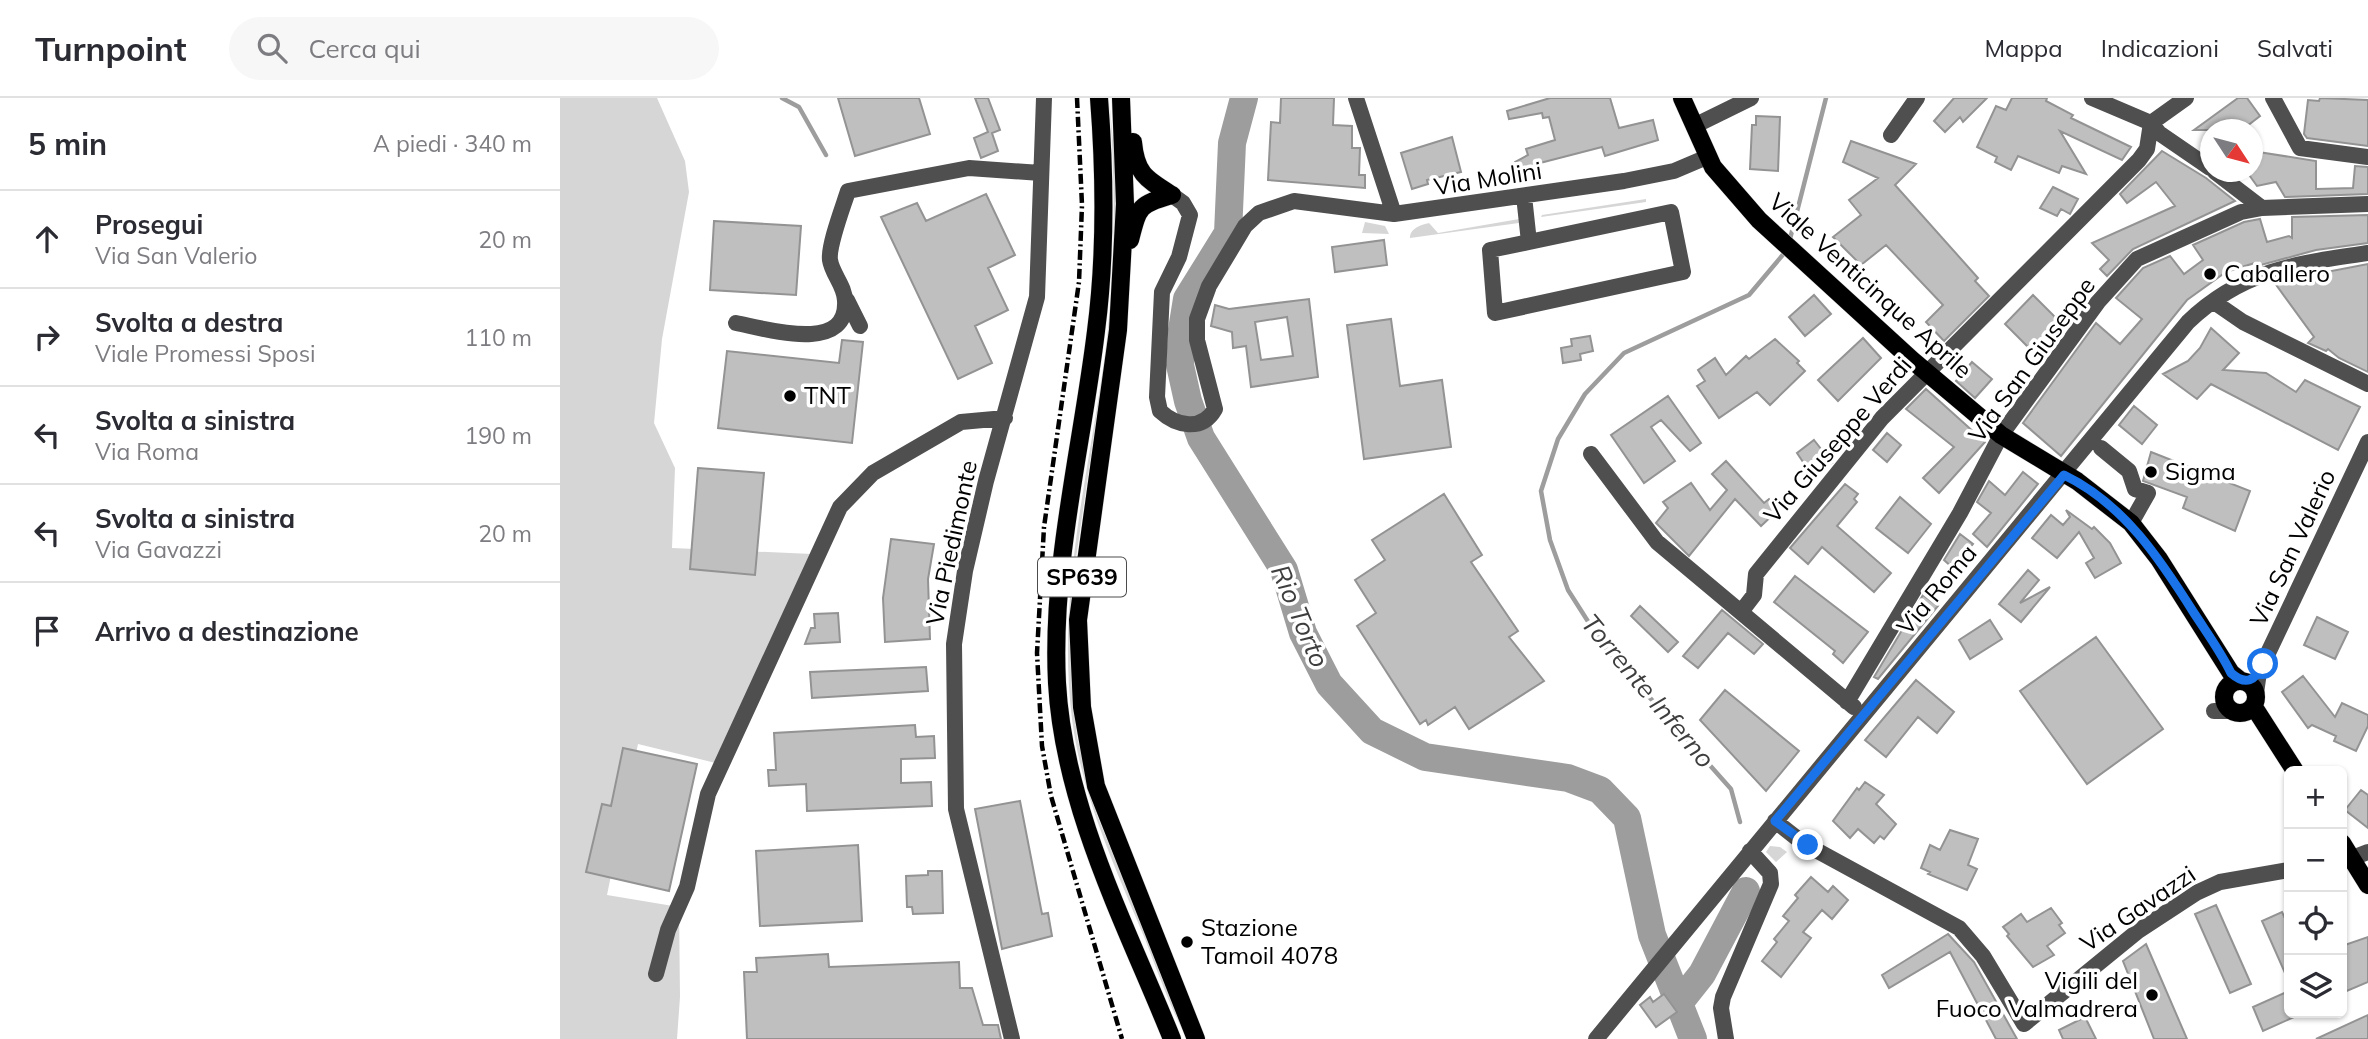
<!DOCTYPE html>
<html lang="it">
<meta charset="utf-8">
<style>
:root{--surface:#fff;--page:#f7f7f7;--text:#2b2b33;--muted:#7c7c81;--line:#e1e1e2}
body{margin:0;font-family:Mulish,sans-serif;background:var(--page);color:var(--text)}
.controls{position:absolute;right:21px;bottom:21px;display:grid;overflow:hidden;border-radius:10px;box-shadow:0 2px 5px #0004}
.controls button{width:63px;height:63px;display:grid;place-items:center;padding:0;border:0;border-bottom:2px solid var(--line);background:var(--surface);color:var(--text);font:35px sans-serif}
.compass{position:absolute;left:1640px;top:21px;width:63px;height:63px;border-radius:50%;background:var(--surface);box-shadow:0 2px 5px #0004;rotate:126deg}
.stop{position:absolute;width:21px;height:21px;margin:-16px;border:5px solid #1a73e8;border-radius:50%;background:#fff}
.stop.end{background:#1a73e8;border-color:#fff;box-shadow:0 2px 7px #0008}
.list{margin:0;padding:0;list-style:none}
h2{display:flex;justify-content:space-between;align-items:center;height:91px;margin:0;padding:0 28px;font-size:30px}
h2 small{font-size:23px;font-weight:400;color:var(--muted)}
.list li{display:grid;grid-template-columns:46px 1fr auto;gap:21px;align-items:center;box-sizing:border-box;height:98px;padding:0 28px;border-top:2px solid var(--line)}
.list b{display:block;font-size:26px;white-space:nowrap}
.list p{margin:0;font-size:23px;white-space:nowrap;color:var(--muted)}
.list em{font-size:23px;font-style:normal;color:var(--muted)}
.icon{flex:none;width:38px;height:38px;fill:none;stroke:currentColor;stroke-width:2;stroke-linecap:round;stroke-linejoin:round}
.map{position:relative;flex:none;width:1808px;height:941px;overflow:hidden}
header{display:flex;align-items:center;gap:42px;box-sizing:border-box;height:98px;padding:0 35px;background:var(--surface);border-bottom:2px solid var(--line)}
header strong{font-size:33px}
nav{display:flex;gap:38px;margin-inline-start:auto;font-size:24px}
.search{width:490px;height:63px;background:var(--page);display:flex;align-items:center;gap:18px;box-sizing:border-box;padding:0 24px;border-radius:38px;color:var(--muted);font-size:26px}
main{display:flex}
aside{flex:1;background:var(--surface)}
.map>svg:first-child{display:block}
</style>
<header>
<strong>Turnpoint</strong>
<div class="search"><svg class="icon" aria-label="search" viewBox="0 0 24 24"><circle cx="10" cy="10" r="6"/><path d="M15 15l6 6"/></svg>Cerca qui</div>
<nav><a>Mappa</a><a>Indicazioni</a><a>Salvati</a></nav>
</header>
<main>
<aside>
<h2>5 min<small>A piedi · 340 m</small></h2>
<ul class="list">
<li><svg class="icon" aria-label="ahead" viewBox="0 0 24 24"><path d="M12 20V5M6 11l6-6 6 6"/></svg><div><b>Prosegui</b><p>Via San Valerio</p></div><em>20 m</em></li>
<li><svg class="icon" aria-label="right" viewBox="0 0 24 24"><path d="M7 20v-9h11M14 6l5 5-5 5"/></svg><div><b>Svolta a destra</b><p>Viale Promessi Sposi</p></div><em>110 m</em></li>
<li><svg class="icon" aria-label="left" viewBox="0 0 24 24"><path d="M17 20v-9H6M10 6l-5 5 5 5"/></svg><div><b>Svolta a sinistra</b><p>Via Roma</p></div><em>190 m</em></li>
<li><svg class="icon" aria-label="left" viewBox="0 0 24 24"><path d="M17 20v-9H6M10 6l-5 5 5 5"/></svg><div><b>Svolta a sinistra</b><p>Via Gavazzi</p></div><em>20 m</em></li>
<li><svg class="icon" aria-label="arrive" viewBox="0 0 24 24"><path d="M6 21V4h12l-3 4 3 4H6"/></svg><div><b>Arrivo a destinazione</b></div></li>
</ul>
</aside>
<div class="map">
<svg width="1808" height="941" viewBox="0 0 1808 941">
<rect width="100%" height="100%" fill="#fff"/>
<path fill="#d6d6d6" d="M0,0H97L125,63L129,94L102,241L94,325L115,370L112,450L252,456L168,668L78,646L47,797L119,809L120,899L117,941H0Z
M549,0L557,86L551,221L514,474L511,579L517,639L537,717L629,941C619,933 592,859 585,841C555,769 522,699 512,621C497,500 527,382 544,264C556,176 556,88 549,0Z
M1086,101V104L981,119L982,117Z
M965,120L966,124L850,140C850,130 861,127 869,125L878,135Z
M805,124L825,128L829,136L802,135Z
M1210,748L1220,749L1227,754L1216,764L1206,754Z"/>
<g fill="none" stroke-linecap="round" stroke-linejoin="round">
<path stroke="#9d9d9d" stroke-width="4.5" d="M222,0L239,9L266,57
M1230,141L1266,0
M1180,724L1171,691L1043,547L1008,492L990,442L981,393L998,341L1025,296L1064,255L1189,197L1226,153"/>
<path stroke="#9d9d9d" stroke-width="28" d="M684,0L672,45L668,135L627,201L622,232L620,267L628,303L641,340L724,472L743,535L769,586L812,633L865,659L1008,680L1040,692L1067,720L1092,837L1133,941
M1119,905L1142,876L1186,793"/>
</g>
<path fill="#bfbfbf" stroke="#939393" stroke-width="2" fill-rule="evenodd" d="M278,0H359L370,36L295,58Z
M415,0H428L440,32L432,35L438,53L421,60L414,40L428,34Z
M721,0H774L773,27L792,28V50H800L799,77H805V90L708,82L711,24L720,25Z
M990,0H1050L1059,30L1093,22L1098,42L1045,58L1042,49L980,65L981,70L956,76L955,64L968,57L966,51L995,42L989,19L983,20L982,15L949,21L947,13Z
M1394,0H1427L1403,24L1400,19L1385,34L1374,23Z
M1452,0H1487L1486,3L1513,17L1511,20L1571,49L1562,62L1500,33L1526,76L1502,68L1499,75L1458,58L1451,72L1435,64L1437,59L1417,49L1436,8L1446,12Z
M1678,0H1687L1700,18L1682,32H1634Z
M1760,0L1808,2V48L1747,40L1744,36L1748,2L1759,3Z
M1196,18L1220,19L1218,73L1190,71L1192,27H1196Z
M892,39L901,74L867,82L868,86L852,91L841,55Z
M1291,43L1356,66L1335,87L1418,180L1415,183L1429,198L1384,243L1366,224L1383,207L1326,147L1301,167L1273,139L1301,117L1289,102L1318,80L1283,64Z
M1602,53L1646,80L1675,103L1573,151L1547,178L1540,171L1549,162L1532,145L1615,108L1596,84L1567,105L1560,96Z
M1692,53L1756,63V91L1793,90L1795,68L1808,69V96L1725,99L1716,84L1697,88L1687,74H1692Z
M1493,89L1518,101L1510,116L1501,111L1497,118L1480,110Z
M426,96L455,157L428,170L448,212L415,228L432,265L398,281L321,119L357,105L366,123Z
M1808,117V145L1756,152L1701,167L1698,164L1666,174L1627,202L1501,358L1463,325L1536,225L1560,246L1582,221L1556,200L1583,170L1610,158L1624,176L1643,162L1633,147L1684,124L1700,121L1707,144L1729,138L1732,140V119Z
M154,123L241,128L236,197L150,192Z
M824,142L827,167L775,174L772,149Z
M1808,166V274L1779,260L1768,251L1766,253L1748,245L1754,239L1714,184Z
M1254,197L1271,216L1245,238L1229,219Z
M1473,197L1502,226L1474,255L1445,226Z
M749,201L758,279L691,289L686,248L673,250L672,234L651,228L655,207L669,211ZM727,219L733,258L701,262L695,224Z
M831,221L840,288L882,282L891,349L804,361L787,227Z
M1651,230L1679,255L1663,272L1706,275L1736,294L1745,282L1800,309L1778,352L1651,286L1637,301L1603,276L1628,263L1640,250Z
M1030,238L1033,253L1020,256L1021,262L1003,265L1001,250L1012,248L1011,241Z
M1303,240L1321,260L1278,303L1258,282Z
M1215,241L1239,263L1237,265L1245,273L1210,307L1197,294L1159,320L1137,288L1145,283L1138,272L1155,260L1166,277L1186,258L1189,261Z
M282,242L303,244L292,345L158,330L167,253L279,265Z
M1412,264L1432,281L1415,300L1396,283Z
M1366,291L1425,344L1379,395L1363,380L1394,349L1346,311Z
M1108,298L1141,345L1130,353L1101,322L1091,329L1115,363L1084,385L1051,337Z
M1574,308L1597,327L1582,346L1559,327Z
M1327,335L1341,347L1327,364L1313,352Z
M1254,342L1272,365L1251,376L1237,355Z
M1591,354L1690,393L1675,433L1623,410L1627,399L1583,383Z
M1166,363L1204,405L1209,401L1219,411L1201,428L1175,401L1129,458L1096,425L1108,410L1103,404L1131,385L1150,412L1167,392L1152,376Z
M138,370L204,375L195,477L130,471Z
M1463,374L1478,386L1427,449L1413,436L1431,415L1417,404L1429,383L1445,397Z
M1285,386L1298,396L1294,401L1297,404L1277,428L1331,475L1314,494L1262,449L1248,466L1230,450Z
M884,396L922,457L911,464L958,533L949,539L984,583L909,631L895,609L868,627L866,622L860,626L797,528L816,515L795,482L825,462L812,442Z
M1340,399L1371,426L1348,455L1316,430Z
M1506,412L1532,431L1534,429L1550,445L1561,465L1535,480L1526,465L1534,460L1519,434L1497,460L1472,440L1491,417L1503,427L1510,419Z
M1400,436L1413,446L1393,470L1384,462Z
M331,441L374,446L368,481L370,541L325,544L323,500Z
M1468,472L1479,482L1460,505L1490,489L1461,524L1439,506Z
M1235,478L1308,534L1283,565L1273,556L1275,553L1214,504Z
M1363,497L1378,508L1318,581L1314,579Z
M1080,508L1118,544L1108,554L1071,518Z
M1162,512L1203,546L1194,556L1168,535L1138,570L1123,558Z
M278,515L280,544L245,546L251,530H255L254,516Z
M1757,519L1788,534L1775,561L1744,547Z
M1430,522L1442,541L1410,561L1399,542Z
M1536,539L1603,631L1527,686L1460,593Z
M366,569L368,593L252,600L250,574Z
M1743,578L1775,619L1782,605L1808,617V628L1796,653L1774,643L1776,638L1752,627L1748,630L1722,594Z
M1356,582L1394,614L1377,635L1358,619L1326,659L1305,642Z
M1165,592L1239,653L1206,693L1140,622Z
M355,627L356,639L374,638L375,660L341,661V685L371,684L372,708L247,713L246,686L209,688L208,672H216L214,635Z
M63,650L137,666L109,793L26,774L42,706L51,708Z
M1305,684L1324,697L1316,706L1336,726L1324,741L1320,738L1314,745L1298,731L1290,740L1273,723L1297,690L1299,692Z
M1801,692L1808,697V730L1785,712Z
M460,703L482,816L488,815L492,838L442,851L415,711Z
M1390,732L1418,741L1408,767L1417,771L1407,792L1368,776L1370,774L1361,770L1370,747L1380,752Z
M298,747L302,823L200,828L196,753Z
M368,773H382L383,815L353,816L352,809H347L346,778L368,777Z
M1251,779L1268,794L1273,788L1288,802L1272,821L1262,812L1243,834L1251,840L1221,879L1202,863L1217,844L1214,841L1229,823L1223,818L1238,800L1235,797Z
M1656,807L1691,886L1670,895L1635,816Z
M1491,810L1502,825L1499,827L1505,835L1487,848L1494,857L1473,869L1447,838L1449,836L1443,829L1461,816L1467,824Z
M1722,814L1729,829V884L1702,823Z
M1388,836L1414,864L1457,941H1436L1390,854L1329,890L1322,877Z
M1808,839V884L1782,895V875L1785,873L1782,848Z
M1586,846L1627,941H1594L1563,863Z
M268,856L269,869L399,864L400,890H412L423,927H438L441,941H187L184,874H197L196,860Z
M1729,893V915H1743L1703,933L1693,909Z
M1104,896L1117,914L1096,929L1080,907L1090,899L1093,904Z
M1808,917V941H1756Z
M1525,919L1536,941H1503L1499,932Z"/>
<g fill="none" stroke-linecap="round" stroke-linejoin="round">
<defs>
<path id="major" d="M539,0C545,77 546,156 536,233C522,349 491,467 497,585C504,710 566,827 612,941
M561,0L565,106L558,232L518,522L522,609L536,688L636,941
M1122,0L1153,69L1199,122L1352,262L1441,337L1517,383L1571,425L1599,461L1671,575L1681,583
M573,44C576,76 586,81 612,97
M570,142C579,107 579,107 612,97
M1664 599a16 16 0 1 1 32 0a16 16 0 1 1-32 0Z
M1694,609L1735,673
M1782,745L1808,787"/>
</defs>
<use href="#major" stroke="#dbdbdb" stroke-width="19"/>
<path stroke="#4f4f4f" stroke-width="16" d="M796,0L834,116L1064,83L1114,73L1147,59
M1532,0L1591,25L1599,35L1650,70
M1713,0L1740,50L1808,59
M1591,25L1626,0
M1134,28L1191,0
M1331,37L1357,0
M1655,74L1702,110
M612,97L623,105L630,117L619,159L602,194L597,299L600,313C616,328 642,334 655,311L637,242V221L649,188L685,128L699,115L734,103L834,116
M964,98L969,144L930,152L935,215L1123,174L1111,114L969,144
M287,202L300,228
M1654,204L1683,224L1808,286
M176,225C207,231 288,256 285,203C285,188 272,176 270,162C268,148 283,109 288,93L409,70L481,75
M1541,350L1569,373L1575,391L1588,395L1571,425
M1031,356L1097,444L1294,609
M1181,514L1194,497L1196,476L1322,320L1579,62L1587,51L1591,25
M1696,595L1699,574L1808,344
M1287,604L1400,415L1441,337L1538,204L1577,161L1681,114L1702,110L1808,106
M1654,613H1672
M1215,723L1243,745L1399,830L1423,858L1464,926L1578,833L1636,795L1660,784L1729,772
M1782,764L1808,754
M96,876L108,832L127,789L148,696L280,409L313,375L401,324L445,320
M452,941L396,711L394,546L405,473L426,383L477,199L484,0
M1036,941L1628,224C1682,172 1738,165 1808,155
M1166,941L1161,910L1163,899L1211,786L1210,775L1190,753"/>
<use href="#major" stroke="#000" stroke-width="18"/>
<path stroke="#000" stroke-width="4.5" stroke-dasharray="10 3.5 2 3.5" stroke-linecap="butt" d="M517,0L522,107L519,184L484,429L477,555L482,648L491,698L562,941"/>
</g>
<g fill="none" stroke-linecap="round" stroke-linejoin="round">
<path stroke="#1a73e8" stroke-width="9" d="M1248,747L1215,723L1504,377C1564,406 1600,461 1634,515C1647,535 1661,554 1671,575C1686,588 1695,583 1703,566"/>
</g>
<g fill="#000" stroke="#fff" stroke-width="2.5">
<circle cx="1650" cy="176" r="7"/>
<circle cx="230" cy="298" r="7"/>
<circle cx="1591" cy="374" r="7"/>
<circle cx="627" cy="844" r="7"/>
<circle cx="1592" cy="897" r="7"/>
</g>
<g text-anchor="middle" stroke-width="7" stroke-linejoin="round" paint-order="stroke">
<rect fill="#fff" stroke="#4c4c4c" stroke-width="2" x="478" y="459.5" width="88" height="39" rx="5"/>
<g font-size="23" font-weight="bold" fill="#000">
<text x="522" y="487">SP639</text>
</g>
<g font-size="24" fill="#000" stroke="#fff">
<text transform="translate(928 81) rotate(-9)" y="8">Via Molini</text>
<text transform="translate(1310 188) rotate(42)" y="8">Viale Venticinque Aprile</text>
<text transform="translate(1472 262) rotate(-54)" y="8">Via San Giuseppe</text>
<text transform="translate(1278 342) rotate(-49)" y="8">Via Giuseppe Verdi</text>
<text transform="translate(392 445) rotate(-78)" y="8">Via Piedimonte</text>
<text transform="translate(1733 450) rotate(-65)" y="8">Via San Valerio</text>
<text transform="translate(1377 492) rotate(-50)" y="8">Via Roma</text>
<text transform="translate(1578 811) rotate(-34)" y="8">Via Gavazzi</text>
</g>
<g font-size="24" fill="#000" stroke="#fff" text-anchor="start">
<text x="1664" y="184">Caballero</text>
<text x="244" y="306">TNT</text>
<text x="1605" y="382">Sigma</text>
<text x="641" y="838">Stazione<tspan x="641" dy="28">Tamoil 4078</tspan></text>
<text x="1578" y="891" text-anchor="end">Vigili del<tspan x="1578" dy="28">Fuoco Valmadrera</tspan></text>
</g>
<g font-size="26" font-style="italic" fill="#3e3e3e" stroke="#fff">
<text transform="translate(740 518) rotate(67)" y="9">Rio Torto</text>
<text transform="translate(1088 593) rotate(50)" y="9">Torrente Inferno</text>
</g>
</g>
</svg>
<div class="controls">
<button>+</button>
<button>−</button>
<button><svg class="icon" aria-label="locate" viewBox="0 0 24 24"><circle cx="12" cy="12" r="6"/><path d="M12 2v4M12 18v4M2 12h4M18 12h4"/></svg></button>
<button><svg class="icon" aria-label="layers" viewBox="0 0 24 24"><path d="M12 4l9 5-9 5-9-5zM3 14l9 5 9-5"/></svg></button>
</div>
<svg class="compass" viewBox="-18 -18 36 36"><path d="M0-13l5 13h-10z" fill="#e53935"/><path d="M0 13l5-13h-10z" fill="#7c7c81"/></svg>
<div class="stop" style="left:1703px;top:566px"></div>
<div class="stop end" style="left:1248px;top:747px"></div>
</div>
</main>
